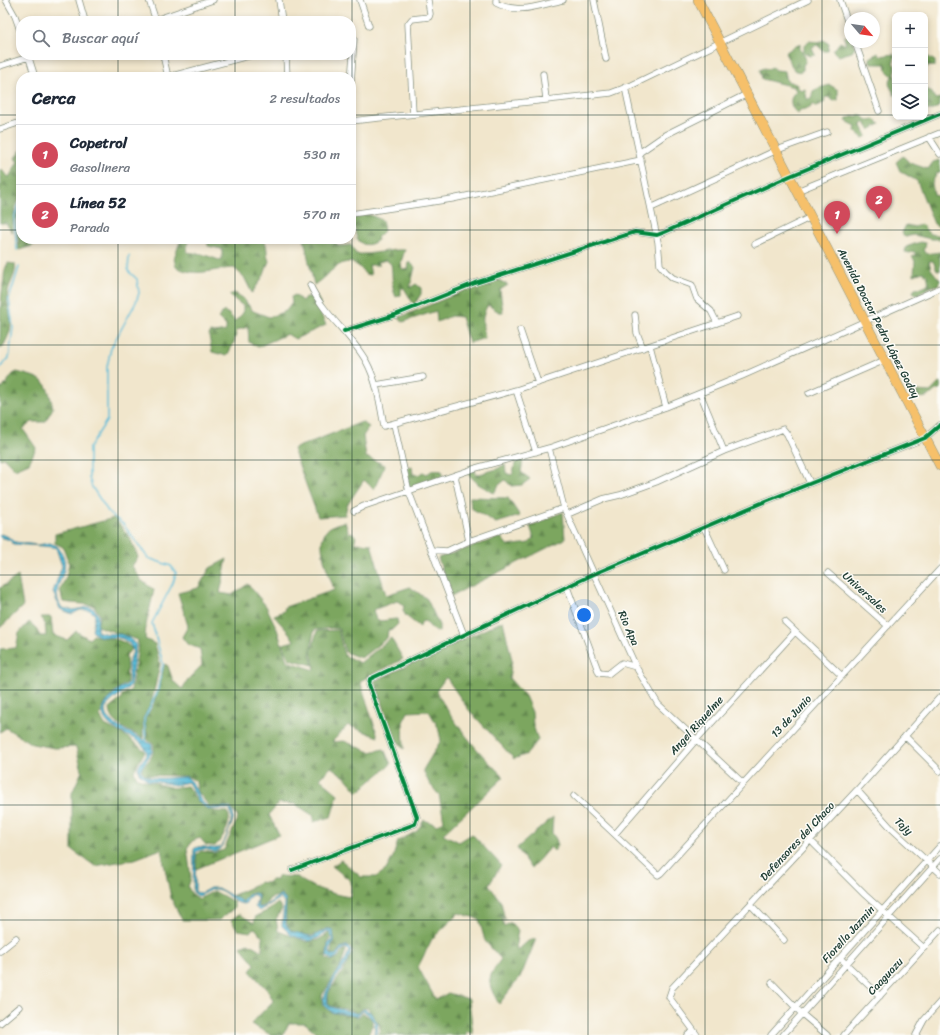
<!DOCTYPE html>
<html lang="es">
<meta charset="utf-8">
<style>
:root{--surface:#fff;--page:#f6f6f7;--text:#1f2937;--muted:#747a83;--line:#e0e1e3;--accent:#d1495b}
body{margin:0;font-family:Sriracha,sans-serif;background:var(--page);color:var(--text)}
.controls{position:absolute;right:12px;top:12px;display:grid;overflow:hidden;border-radius:8px;box-shadow:0 2px 6px #0003}
.controls button{width:36px;height:36px;display:grid;place-items:center;padding:0;border:0;border-bottom:1px solid var(--line);background:var(--surface);color:var(--text);font:20px sans-serif}
.compass{position:absolute;left:844px;top:12px;width:36px;height:36px;border-radius:50%;background:var(--surface);box-shadow:0 2px 6px #0003;rotate:119deg}
.you{position:absolute;left:584px;top:615px;width:14px;height:14px;margin:-10px;border:3px solid #fff;border-radius:50%;background:#1a73e8;box-shadow:0 0 0 6px #1a73e833}
.badge{display:grid;place-items:center;width:26px;height:26px;border-radius:50%;background:var(--accent);color:#fff;font-size:13px;font-weight:700}
.pin{position:absolute;translate:-50% -33px;filter:drop-shadow(0 1px 2px #0008)}
.pin::after{content:'';position:absolute;top:21px;width:14px;height:12px;background:inherit;clip-path:polygon(0 0,100% 0,50% 100%)}
.list{margin:0;padding:0;list-style:none}
h2{display:flex;justify-content:space-between;align-items:center;height:52px;margin:0;padding:0 16px;font-size:17px}
h2 small{font-size:13px;font-weight:400;color:var(--muted)}
.list li{display:grid;grid-template-columns:26px 1fr auto;gap:12px;align-items:center;box-sizing:border-box;height:60px;padding:0 16px;border-top:1px solid var(--line)}
.list b{display:block;font-size:15px;white-space:nowrap}
.list p{margin:0;font-size:13px;white-space:nowrap;color:var(--muted)}
.list em{font-size:13px;font-style:normal;color:var(--muted)}
.icon{flex:none;width:22px;height:22px;fill:none;stroke:currentColor;stroke-width:2;stroke-linecap:round;stroke-linejoin:round}
.map{position:relative;flex:none;width:940px;height:1035px;overflow:hidden}
.search{position:absolute;background:var(--surface);box-shadow:0 2px 6px #0003;left:16px;top:16px;width:340px;height:44px;display:flex;align-items:center;gap:10px;box-sizing:border-box;padding:0 14px;border-radius:16px;color:var(--muted);font-size:15px}
.panel{position:absolute;background:var(--surface);box-shadow:0 2px 6px #0003;left:16px;top:72px;width:340px;height:172px;border-radius:16px}
.map>svg:first-child{display:block}
</style>
<div class="map">
<svg width="940" height="1035" viewBox="0 0 940 1035">
<defs>
<pattern id="forest-firs" width="22" height="20" patternUnits="userSpaceOnUse"><rect width="22" height="20" fill="#7ba65f"/><path d="M5 1l3.5 6h-7zM16 11l3.5 6h-7z" fill="#64884f"/></pattern>
<pattern id="water-rules" width="6" height="5" patternUnits="userSpaceOnUse"><rect width="6" height="5" fill="#5bbcd9"/><path d="M0 2.5h6" fill="none" stroke="#4b9ab1"/></pattern>
</defs>
<rect width="100%" height="100%" fill="#fdfcf7"/>
<filter id="ink" filterUnits="userSpaceOnUse"><feTurbulence type="fractalNoise" baseFrequency=".025" numOctaves="2"/><feDisplacementMap in="SourceGraphic" scale="8" xChannelSelector="R" yChannelSelector="G"/><feConvolveMatrix kernelMatrix="1 2 1 2 8 2 1 2 1" color-interpolation-filters="sRGB"/></filter>
<filter id="wash" filterUnits="userSpaceOnUse"><feTurbulence type="fractalNoise" baseFrequency=".012" numOctaves="4" result="noise"/><feDisplacementMap in="SourceGraphic" scale="16" xChannelSelector="R" yChannelSelector="G"/><feGaussianBlur stdDeviation="0.9" result="paint"/><feColorMatrix in="noise" values="0 0 0 0 0 0 0 0 0 0 0 0 0 0 0 0 0 1.4 0 .05"/><feComposite in="paint" operator="in"/></filter>
<g filter="url(#wash)">
<rect width="100%" height="100%" fill="#f1e6cc"/>
<path fill="url(#forest-firs)" stroke="#4d724a" d="M846,36L850,37V42H853L855,48L852,52L838,56L833,51L840,42L846,45L844,37Z
M824,40L829,44L828,51H823L817,45L812,47L815,55L810,56L804,53V46L808,41L818,42Z
M800,44V49L805,57L806,61L803,65V70L799,72L794,70L785,53L796,45Z
M878,53L880,56L894,54L895,57L893,63L895,65V96L889,84L892,76L886,70L885,64H875L870,62V58Z
M925,55L935,61V66L925,67Z
M772,67L776,70L785,71L787,81L796,84L801,91L805,89L807,99H811L813,91C819,87 824,87 830,85L838,90V100L834,101L828,97L824,98L825,102L816,107L813,104L810,108L800,110L798,114C790,108 788,98 796,91L794,87L762,79L760,70L764,68L768,69Z
M925,89L931,91L935,99L940,98V106L933,110H925Z
M855,116H862L868,120L875,119L880,124L870,130L866,125L867,123H863L862,126L867,136L863,138L855,131L856,126L846,121L848,118Z
M21,150V195L15,209L12,232L6,223H0V170L2,169L4,173L9,177L18,162L15,158Z
M903,156L910,163L928,169L933,162L940,160V172L937,173L932,183L934,195L940,197V227L934,224L917,181L900,171L896,162Z
M21,204V239H56L51,246L40,240L32,246L19,250L16,217Z
M368,214L382,220L384,231L377,238L378,240C365,250 355,243 355,227L351,230V218Z
M921,224C929,231 925,235 939,235L940,239H931L914,235L905,237L902,233L906,225L915,227Z
M181,239L188,241L187,252L202,254L222,261V249L208,246L207,239H264C268,246 266,254 269,261L264,275L252,293L244,277L234,268C211,269 198,278 176,267L174,258Z
M304,239H333L338,246L351,245L356,254C373,255 388,249 405,250L401,262L402,269L408,270L409,262L415,267L410,288L416,284L421,288V294L414,305L404,288H401V295L396,297C391,288 393,275 391,264L386,260L375,263L380,265H369L371,275L365,274C347,247 332,273 314,285Z
M920,242L925,243L926,246L923,250L926,254L940,252V271L937,270L933,261H929L931,269L940,280L938,285L930,287L917,295L913,292L915,288L924,287L928,285C929,279 928,275 923,272L914,275L915,261L912,257L916,255L914,251L910,253L905,252L906,247Z
M8,263L15,264C17,273 10,282 8,291C6,300 9,307 10,316C13,328 8,338 2,348H0C0,326 0,305 3,284C5,276 3,271 8,263Z
M495,278L508,285L500,290L503,312H499L488,305C480,317 483,325 485,338L469,343L461,317L451,316L437,322L436,311L403,322L398,318Z
M235,293L243,298L253,311L269,317L286,311L292,303L291,297L295,295L302,301L305,297H317L320,302L319,310L326,325L295,339L287,334L258,347L249,342L248,327L237,330L234,342L227,356L212,352L209,336L210,332L214,333L226,331V326L218,318L224,311L229,314L235,321L243,313V306L229,295Z
M17,372C44,379 47,379 53,408L45,422H32L23,429L36,448L29,463L15,469L4,458L0,459V387L2,389L13,374Z
M940,382V390H936C929,396 924,401 915,395L917,391L930,392Z
M362,422L369,427L363,436L366,457L385,465L374,489L364,480L347,505L345,515L318,517L293,449Z
M516,459L523,461L521,472L530,479L522,485L511,486L505,480L499,485L494,493L478,484L467,473L474,469L476,475L497,469L505,464L506,473L511,475L513,473Z
M412,467L413,474L418,475L423,472L427,474L433,470L442,471V477L409,491L405,468Z
M470,497L508,498L520,516L496,523L471,508Z
M563,512L565,539L451,596L438,558L501,537L508,546L529,543L534,538L530,526Z
M114,518L129,536L138,557L132,566L141,580L154,590L146,625L145,639L155,644L160,664L151,704L143,718V738C130,731 110,725 110,708L121,699L122,695L131,690L137,655L138,640L97,626L100,615L94,606C83,603 74,604 63,602L60,590L66,577L69,563L63,547L55,543V534Z
M345,522L349,533L352,532L356,537L354,543L371,544L386,595L410,587L427,599L439,625V632L432,629L425,621L421,622L420,627L406,616L403,611L404,605L397,601L373,610L376,620C383,622 390,619 397,619L398,624L393,629L388,630L387,638L361,658L345,652L339,629L332,628L314,630L310,655L313,665L289,659L283,644L294,641C289,630 280,625 274,615L284,611L285,607L334,590C328,568 305,527 345,522Z
M227,559L220,593L232,595L248,584L266,606L277,629L287,661L315,670L311,652L317,631L338,630L344,655L360,663L391,638L403,659L360,681L378,737L348,725L332,742L344,741L370,752L384,749L391,764L358,792L345,777L331,767L320,779L338,794L331,817L313,822L314,816L295,804L279,803L269,815L279,835L196,869V855L201,851L214,853L224,850L238,818L231,807L209,806L197,791L196,781L187,776L146,775L142,771V767C149,762 155,754 154,745L147,739L145,718L153,706L165,664L168,666L173,681L182,689L190,677L202,665L200,649L187,644L182,637L188,626L178,593L198,588L210,568Z
M18,576L23,606L0,628V588Z
M41,617H51L53,635L67,640L76,631L89,639L93,635C107,639 122,637 132,649L126,655L127,683C114,689 103,703 100,716L105,725L126,736L145,751L134,771L137,778L173,788L187,786C201,805 201,812 228,812C232,823 223,838 215,846L206,845L200,838L192,841L187,848L191,878L188,887L191,893L199,899L214,891L234,902V908L219,920H182L171,898L161,849L135,859L95,866L72,850V793L82,771L76,747L55,748L32,744L6,728L0,732V649L16,648L19,633L29,622L35,627L40,636H46L45,624Z
M503,621L512,660L509,678L525,696L532,712L533,725L538,740L527,754L514,759L468,709L446,677L436,691C453,722 478,753 504,777L443,834L459,842L472,834L501,865L489,885L501,902L505,920L501,913L504,927L510,922L518,930L516,942L517,951L528,941L536,939L521,976L499,1004C486,981 487,979 501,959L485,941L479,919L459,913L432,939L418,967L436,1000L448,993L469,999L473,1034L466,1031V1035H379L380,1026L368,1008H363L357,1013C349,1008 338,1009 329,1005L328,993L342,973L353,952L351,947L346,945L340,948L336,954L331,955C331,945 338,935 330,928C323,928 320,934 313,935C309,936 304,934 300,934C283,932 286,914 286,901L282,895L270,898L265,905L260,907H258V894C249,890 248,896 243,902L231,896L256,885L259,882L267,883L271,880H276L278,876L298,877C305,886 338,896 351,897V881L332,866L341,860L361,877H376L386,870L393,857L398,841L417,831L424,820L437,825L444,821L439,795L429,783L423,770L441,740L438,727L429,711L408,712L403,722L404,749L391,733L384,707L374,681Z
M553,817L552,833L556,839L558,845L554,851L550,847L531,869L517,848Z
M278,903L282,909L276,919L278,931L307,942L318,940L329,933L331,936L328,942L326,958L331,961L338,958L344,950H346L341,965L322,995V1005L332,1013L358,1017L363,1013L372,1019V1026L368,1035L354,1033L353,1035H319L305,1023H289L283,1035H271L251,1024L273,1001L269,992L250,971L255,964L241,947L248,943L262,951L263,938L255,928L250,932L238,930L231,920L239,914L254,923L256,916L269,910Z"/>
<path fill="url(#water-rules)" stroke="#3d7c86" d="M0,534L7,536L15,542L37,545L50,543L57,546C79,573 45,583 62,608L73,610L89,607L94,609L98,615L97,631C113,638 121,627 136,645L130,686C128,689 111,700 107,706C95,723 144,737 152,745V752L140,770C148,784 175,776 187,777C197,785 196,799 207,806C214,810 224,805 231,809C236,817 232,823 229,830C217,868 211,841 196,852L195,892L201,893L210,888H218L243,902L248,895L256,893L258,896L257,905L259,908L264,907L279,896H282L286,901L285,918L286,925L291,931L312,937L328,929L333,930L334,938L329,951L331,955H336L341,948L347,946L351,950C348,971 323,984 328,1005C337,1011 347,1009 357,1014L364,1009L370,1012L378,1024L376,1035H374L375,1023L368,1014L363,1011L357,1016L332,1012L323,1004C323,988 343,969 349,951L346,948L343,949L337,957L332,960L327,956L328,945L332,939L330,932L327,931L318,938L309,941L291,935L282,926L284,903L280,898L259,911L255,907L257,898L255,895H251L245,904C232,904 228,891 216,889C210,888 204,895 198,896L193,892L194,849C202,842 212,853 222,846C226,837 236,819 229,809H208L199,802L188,782L175,785L148,780L139,773L138,767L147,754C145,735 108,735 103,714C101,707 113,694 119,689C123,686 126,687 129,682L128,664L133,651C125,627 100,645 92,630L95,615L90,610H80L72,614L60,609L53,592L62,566L56,548C52,546 21,545 13,544L10,540L0,537Z"/>
<g fill="none" stroke-linecap="round" stroke-linejoin="round">
<path stroke="#5bbcd9" stroke-width="1.5" d="M17,250L14,218L21,200
M129,256L128,271L137,279L139,293L136,302L111,348L107,367V420L89,448V478L92,487L109,513L123,524L148,558L171,566L176,573L173,583L152,623L163,664L157,693L144,719L146,742
M0,368L9,358L13,327L9,299L19,267"/>
</g>
</g>
<g filter="url(#ink)">
<g fill="none" stroke-linecap="round" stroke-linejoin="round">
<defs>
<path id="minor" d="M6,0L15,16L21,33
M79,0L85,21
M149,0L156,21
M279,0L282,21
M360,0L369,26
M496,0V3C519,15 539,5 563,0
M594,0L606,59
M840,0L850,29
M152,21L213,0
M855,42L879,111
M28,55L35,77
M163,55L168,77
M286,55L287,77
M0,66L35,55
M543,74L546,99
M168,77L252,55
M351,83L354,39
M625,87L658,242L660,265L666,272L673,278L692,285L697,299L711,311L717,323
M413,114L408,24L412,19L429,17L430,14L428,0
M351,121L611,93L632,85L808,0
M0,129L21,122
M929,137L940,154
M639,153L665,135L747,94
M797,191L940,133
M651,208L777,150L827,132
M351,214L452,199L641,160
M755,244L811,217
M310,285C323,314 351,334 366,361C377,381 380,404 384,426L516,390L738,316
M635,315L637,333L643,348
M520,330L538,383
M344,331L395,315L475,283L635,232L657,235L665,232L790,176L940,114
M650,346L666,407
M376,385L423,377
M516,390L536,452
M700,393L724,451
M809,393L885,360
M394,424L409,492L464,635
M549,448L564,508L636,667L658,704L743,783
M455,476L469,541L564,508
M354,511L364,506L476,468L549,448L666,407L742,376L940,288
M568,514L603,499L620,495L656,482L724,451L783,429L787,434L810,483
M704,527L724,570
M431,550L447,551L469,541
M828,573L888,626
M567,587L599,673L608,674L622,663L636,667
M785,622L842,676
M905,736L940,771
M857,790L892,829L940,873
M574,796L658,875L661,873L940,569
M615,834L696,740L795,632
M810,840L865,895L924,948
M292,870L415,824L417,817L369,685L370,679L594,574L766,501L925,438L940,425
M751,905L784,940
M0,951L16,938
M840,958L880,996
M772,983L802,1014L827,1035
M0,1023L19,1007
M688,1035L694,1031
M697,1035L669,997L672,988L857,790L940,697
M771,1035L940,846
M783,1035L940,859
M844,1035L940,930
M916,1035L924,1020L940,1002"/>
<path id="primary" d="M698,0L940,466"/>
</defs>
<use href="#minor" stroke="#889280" stroke-width="7"/>
<use href="#primary" stroke="#889280" stroke-width="10"/>
<use href="#minor" stroke="#fff" stroke-width="5.5"/>
<use href="#primary" stroke="#f6c06b" stroke-width="9"/>
<defs>
<path id="cycleway" d="M344,331L395,315L475,283L635,232L657,235L665,232L790,176L940,114
M292,870L415,824L417,817L369,685L370,679L594,574L766,501L925,438L940,425"/>
</defs>
<use href="#cycleway" stroke="#fdfcf7" stroke-width="6"/>
<use href="#cycleway" stroke="#00873e" stroke-width="4"/>
</g>
</g>
<path fill="none" stroke="#1f3d34" stroke-width="1" stroke-opacity="0.55" d="M118,0V21M235,0V21M352,0V1035M470,0V1035M588,0V1035M705,0V1035M822,0V1035M118,55V77M235,55V77M0,115H21M351,115H895M925,115H940M0,230H21M351,230H940M118,239V1035M235,239V1035M0,345H940M0,460H940M0,575H940M0,690H940M0,805H940M0,920H940"/>
<g text-anchor="middle" stroke-width="3" stroke-linejoin="round" paint-order="stroke">
<g font-size="11" fill="#1f3d34" stroke="#fdfcf7">
<text transform="translate(879 323) rotate(63)" y="4">Avenida Doctor Pedro López Godoy</text>
<text transform="translate(865 592) rotate(42)" y="4">Universales</text>
<text transform="translate(629 628) rotate(66)" y="4">Rio Apa</text>
<text transform="translate(791 716) rotate(-47)" y="4">13 de Junio</text>
<text transform="translate(696 725) rotate(-48)" y="4">Angel Riquelme</text>
<text transform="translate(904 826) rotate(44)" y="4">Tajy</text>
<text transform="translate(797 841) rotate(-47)" y="4">Defensores del Chaco</text>
<text transform="translate(848 934) rotate(-48)" y="4">Fiorella Jazmin</text>
<text transform="translate(885 976) rotate(-47)" y="4">Caaguazu</text>
</g>
</g>
</svg>
<div class="controls">
<button>+</button>
<button>−</button>
<button><svg class="icon" aria-label="layers" viewBox="0 0 24 24"><path d="M12 4l9 5-9 5-9-5zM3 14l9 5 9-5"/></svg></button>
</div>
<svg class="compass" viewBox="-18 -18 36 36"><path d="M0-13l5 13h-10z" fill="#e53935"/><path d="M0 13l5-13h-10z" fill="#747a83"/></svg>
<div class="you"></div>
<div class="pin badge" style="left:837px;top:234px">1</div>
<div class="pin badge" style="left:879px;top:219px">2</div>
<div class="search"><svg class="icon" aria-label="search" viewBox="0 0 24 24"><circle cx="10" cy="10" r="6"/><path d="M15 15l6 6"/></svg>Buscar aquí</div>
<section class="panel">
<h2>Cerca<small>2 resultados</small></h2>
<ul class="list">
<li><span class="badge">1</span><div><b>Copetrol</b><p>Gasolinera</p></div><em>530 m</em></li>
<li><span class="badge">2</span><div><b>Línea 52</b><p>Parada</p></div><em>570 m</em></li>
</ul>
</section>
</div>
